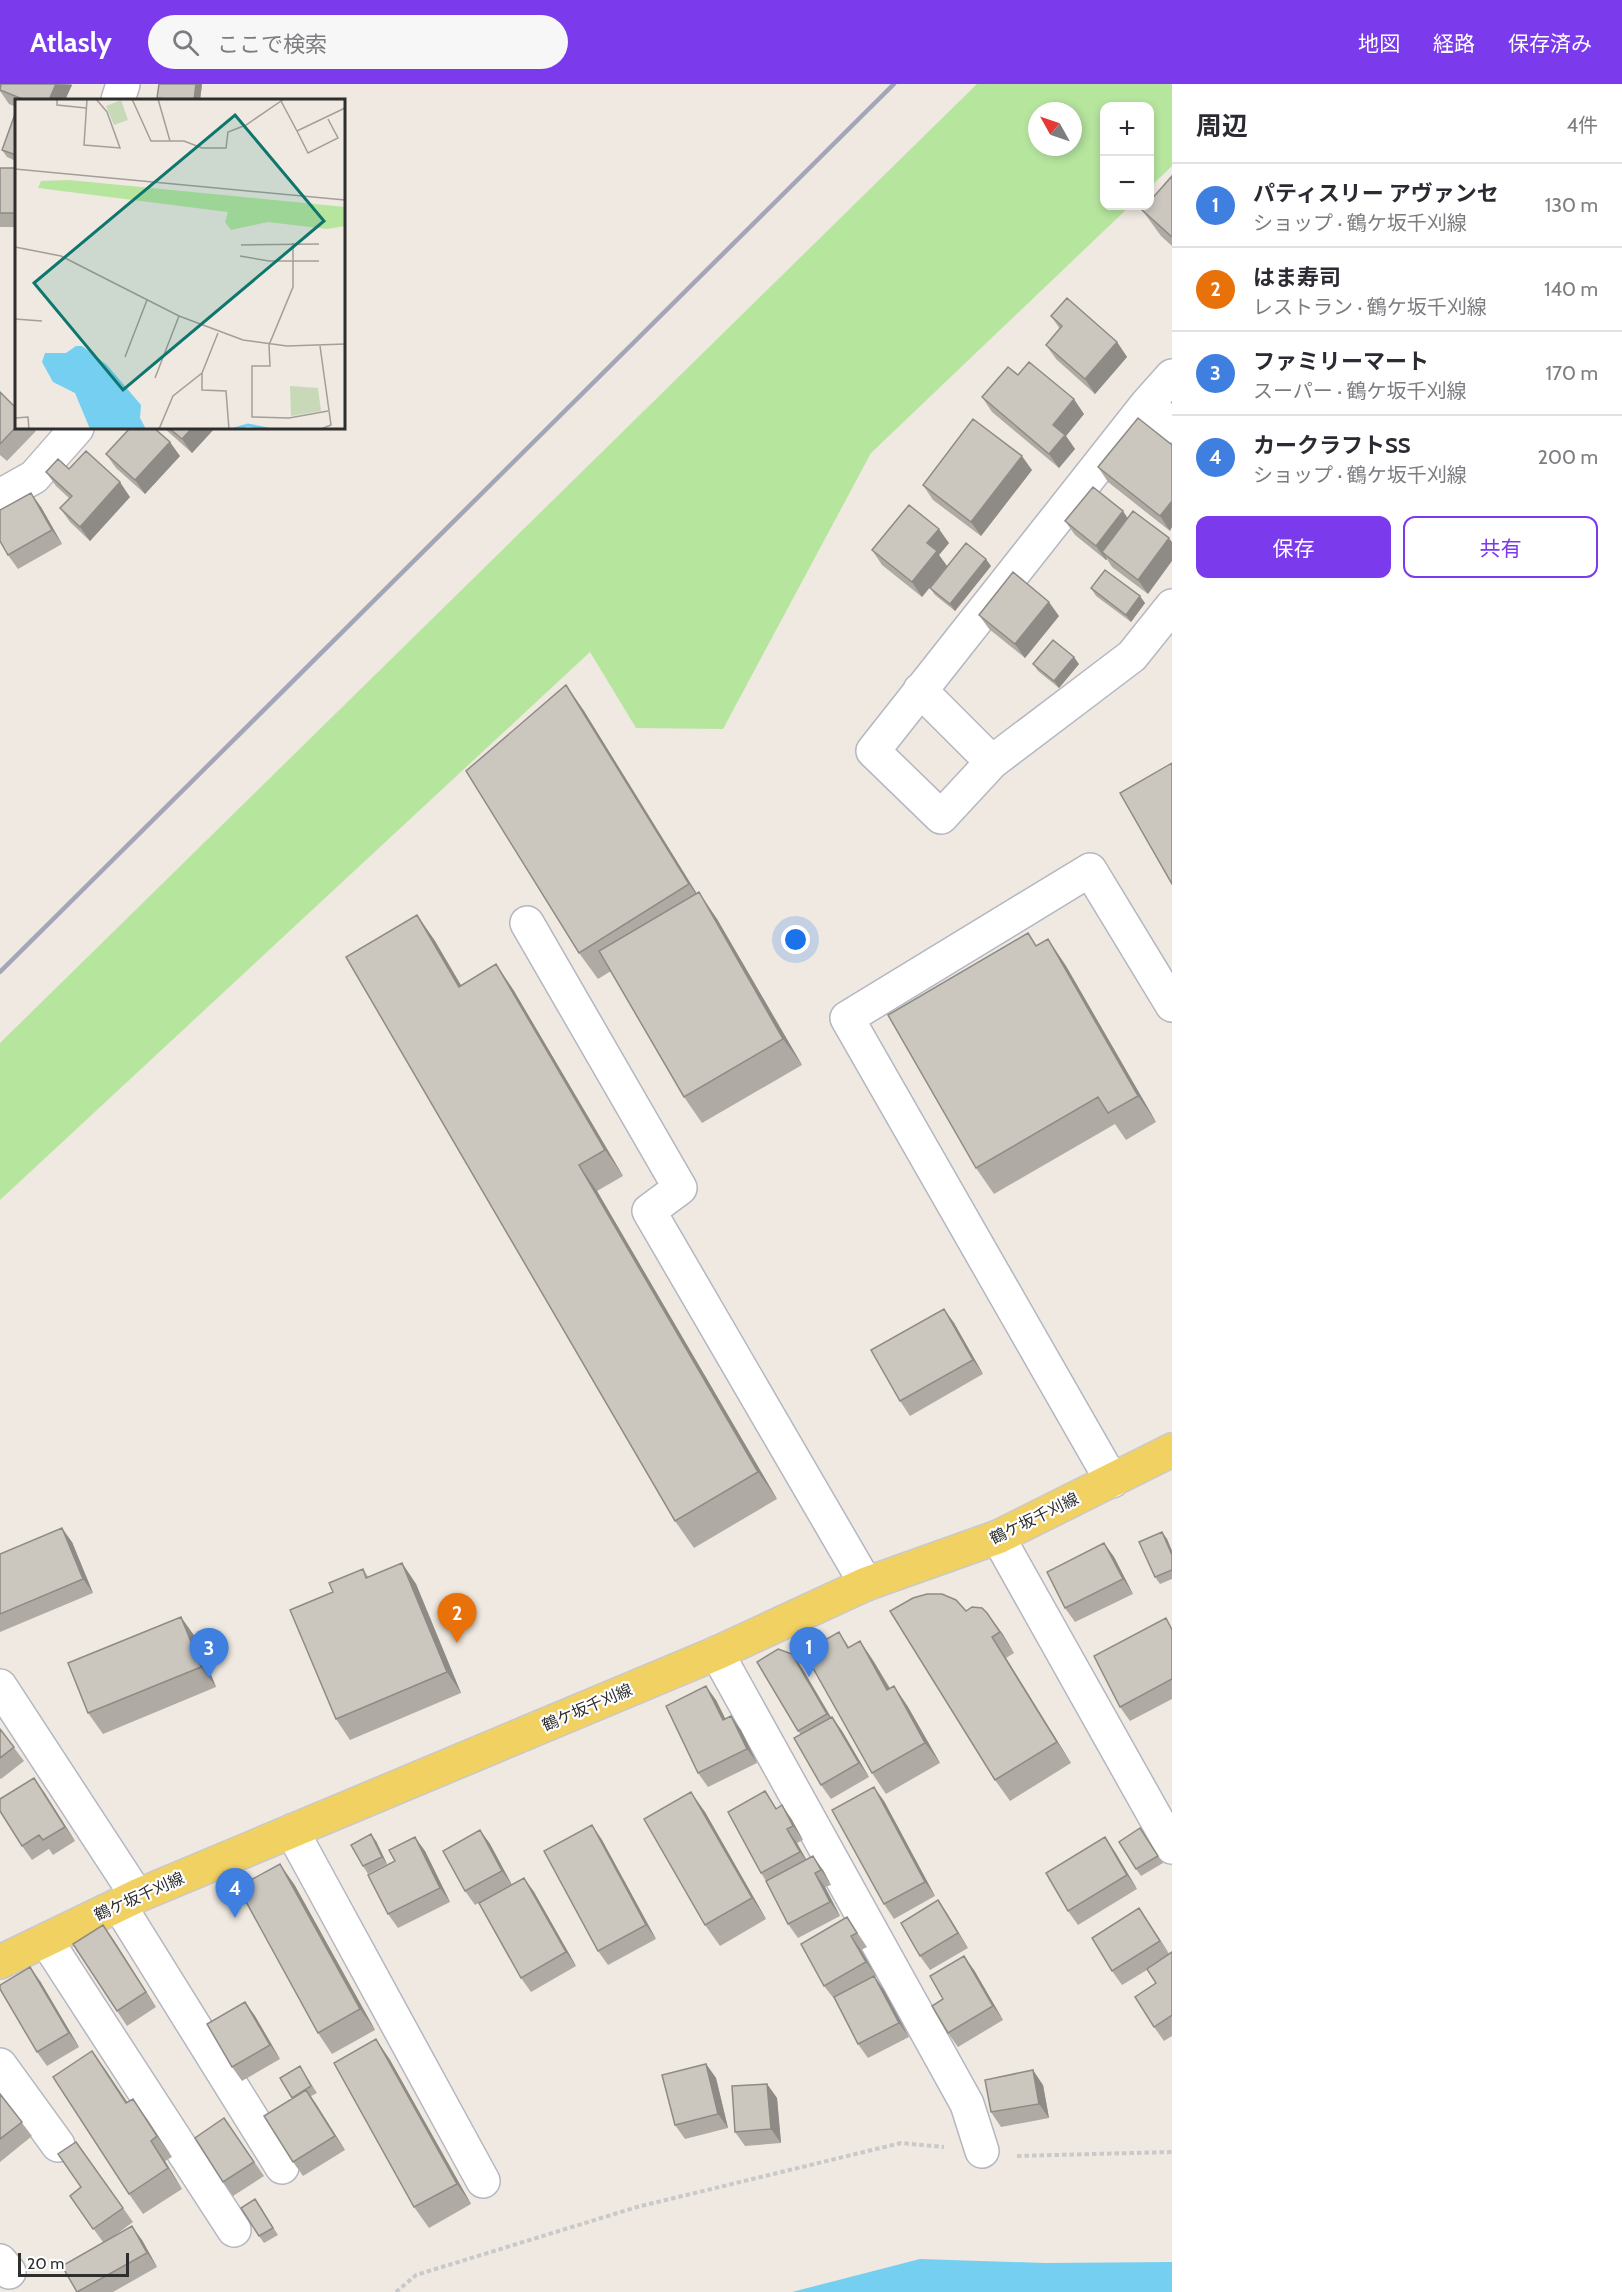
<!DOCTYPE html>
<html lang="ja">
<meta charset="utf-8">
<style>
:root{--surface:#fff;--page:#f7f7f7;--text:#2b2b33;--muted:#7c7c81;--line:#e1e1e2;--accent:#7c3aed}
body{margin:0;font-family:Cabin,"Noto Sans JP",sans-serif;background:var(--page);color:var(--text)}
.controls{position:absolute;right:18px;top:18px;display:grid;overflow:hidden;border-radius:12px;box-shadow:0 3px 9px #0003}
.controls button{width:54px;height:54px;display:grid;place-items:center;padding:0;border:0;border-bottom:2px solid var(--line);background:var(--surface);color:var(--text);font:30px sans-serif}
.compass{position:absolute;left:1028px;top:18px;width:54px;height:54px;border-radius:50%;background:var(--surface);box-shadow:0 3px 9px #0003;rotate:310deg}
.scale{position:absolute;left:18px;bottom:15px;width:111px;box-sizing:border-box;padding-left:6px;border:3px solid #2e2e2e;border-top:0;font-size:16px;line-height:21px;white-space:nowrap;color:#2e2e2e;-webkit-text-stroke:4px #fff;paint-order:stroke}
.you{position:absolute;left:796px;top:856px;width:21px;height:21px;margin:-15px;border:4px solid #fff;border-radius:50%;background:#1a73e8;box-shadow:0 0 0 9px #1a73e833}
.badge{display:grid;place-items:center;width:39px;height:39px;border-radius:50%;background:var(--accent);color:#fff;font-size:20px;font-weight:700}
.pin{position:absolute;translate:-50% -50px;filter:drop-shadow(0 2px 3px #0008)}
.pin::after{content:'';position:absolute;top:32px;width:21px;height:18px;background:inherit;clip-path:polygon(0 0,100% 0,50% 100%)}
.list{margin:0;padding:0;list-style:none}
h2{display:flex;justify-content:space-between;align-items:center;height:78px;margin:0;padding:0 24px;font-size:26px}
h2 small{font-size:20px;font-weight:400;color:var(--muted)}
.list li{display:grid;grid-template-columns:39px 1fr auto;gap:18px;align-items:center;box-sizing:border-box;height:84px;padding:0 24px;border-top:2px solid var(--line)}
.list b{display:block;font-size:22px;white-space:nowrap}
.list p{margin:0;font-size:20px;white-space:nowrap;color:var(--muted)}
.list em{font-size:20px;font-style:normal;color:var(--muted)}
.actions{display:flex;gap:12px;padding:18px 24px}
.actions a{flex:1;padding:14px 0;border:2px solid var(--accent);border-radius:12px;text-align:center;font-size:21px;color:var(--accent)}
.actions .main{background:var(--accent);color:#fff}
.icon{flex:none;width:33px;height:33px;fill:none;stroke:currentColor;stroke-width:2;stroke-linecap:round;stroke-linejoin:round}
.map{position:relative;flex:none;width:1172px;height:2208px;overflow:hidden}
header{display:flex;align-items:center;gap:36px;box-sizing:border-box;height:84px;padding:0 30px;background:var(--accent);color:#fff}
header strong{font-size:28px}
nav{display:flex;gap:33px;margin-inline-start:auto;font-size:21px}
.search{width:420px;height:54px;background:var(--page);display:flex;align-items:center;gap:15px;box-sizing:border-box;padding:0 21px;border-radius:33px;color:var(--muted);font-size:22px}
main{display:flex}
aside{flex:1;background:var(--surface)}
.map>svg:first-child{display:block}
</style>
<header>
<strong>Atlasly</strong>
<div class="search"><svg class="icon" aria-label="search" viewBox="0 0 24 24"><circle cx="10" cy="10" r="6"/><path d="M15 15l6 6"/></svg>ここで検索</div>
<nav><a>地図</a><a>経路</a><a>保存済み</a></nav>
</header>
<main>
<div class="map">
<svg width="1172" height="2208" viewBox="0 0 1172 2208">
<rect width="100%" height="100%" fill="#efe9e1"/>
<path fill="#b6e59e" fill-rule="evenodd" d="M977,0H1172V82L1150,103V22H1104V122H1130L871,369L723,645L636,644L590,568L0,1116V959ZM1037,27H1073V63H1037Z"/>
<path fill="#75cff0" d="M920,2175L1045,2179L1172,2178V2208H792Z"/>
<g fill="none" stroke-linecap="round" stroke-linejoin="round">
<defs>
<path id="minor" d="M118,16L123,0
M1172,292L1147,320L873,667L941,733L992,678L1132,572L1172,522
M1147,320L1172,342
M0,412L34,393L77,344
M920,606L992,678
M527,839L680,1104L649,1127L866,1500
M1112,1397L847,934L1090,786L1172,921
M998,1453L1172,1763
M717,1569L967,2020L982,2067
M0,1602L137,1812
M292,1747L483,2097
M119,1821L282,2083
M46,1856L234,2146
M0,1981L58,2061
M0,2177L9,2188"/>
<path id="major" d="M0,1878L137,1812L717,1569L866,1500L998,1453L1172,1366"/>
</defs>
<use href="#minor" stroke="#b4b7c1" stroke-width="36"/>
<use href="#major" stroke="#c9c9c9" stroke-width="36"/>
<path stroke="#c9c9c9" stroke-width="4" stroke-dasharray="4.5 3" stroke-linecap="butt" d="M1017,2072L1172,2068
M396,2208L416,2191L637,2123L901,2059L944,2063"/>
<use href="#minor" stroke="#fff" stroke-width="33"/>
<use href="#major" stroke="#f2d163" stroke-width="33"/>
<path stroke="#a3a6b8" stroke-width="4.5" d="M0,888L894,0"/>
</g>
<path fill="#afaba4" d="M0,0H71L72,1L65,16H16V23L9,20L0,7Z
M202,0L200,16H159L157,14Z
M16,30V77L7,73L2,66Z
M0,84H16V143H0Z
M1172,92V162L1161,152L1142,126Z
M1051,232L1117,258L1127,273L1095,310L1056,275L1046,261L1060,245Z
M1018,291L1084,330L1066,352L1075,365L1059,384L992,328L982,313Z
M0,308L16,344H33L36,347L7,377L0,371Z
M1138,334L1170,447L1108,398L1098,383Z
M164,344H215L192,369Z
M106,370L180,372L145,410L116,384Z
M69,385L130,413L90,457L70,438L60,424L69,414L56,402L46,388Z
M1032,386L981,452L933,416L923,401Z
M1093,403L1148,510L1112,483L1107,475L1106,476L1075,451L1065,437Z
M41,423L62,460L18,485L8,471Z
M949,459L939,471L947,482L922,513L882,481L872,466Z
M991,482L955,527L935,511L930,504Z
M1091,504L1145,519L1131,538L1096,512Z
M979,531L1059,532L1025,574L989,545Z
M1033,580H1079L1059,604L1038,587Z
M566,601L584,627L697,810L717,835L802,981L702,1039L684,1013L611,887L598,895L579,869Z
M417,831L435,857L461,901L496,880L514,907L623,1092L597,1107L777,1415L694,1464L675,1437Z
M1048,855L1066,882L1156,1038L1126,1056L1115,1040L994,1110L976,1084L1037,862Z
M944,1225L954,1239L983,1290L910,1332L900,1317Z
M1162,1448L1167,1455L1172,1467V1495L1160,1500L1155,1493Z
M72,1458L93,1509L0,1548V1470Z
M1104,1459L1114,1473L1133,1510L1075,1538L1065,1524Z
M402,1479L416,1500L461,1609L350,1656L336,1635L333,1508L363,1485L369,1494Z
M966,1527L1002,1549L1014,1569L1006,1574L1071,1679L1010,1717L995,1696Z
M1172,1543V1615L1130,1637L1120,1623Z
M839,1548L849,1563L860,1557L874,1578L890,1604L894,1602L908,1623L940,1679L886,1710L872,1689Z
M196,1554L216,1603L103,1650L88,1629Z
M802,1584L831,1633H832L842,1647L869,1693L831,1715L821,1701L801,1651L798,1647Z
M716,1616L725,1635L741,1646L757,1679L708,1703L698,1689Z
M0,1645L24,1677L1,1695L0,1694Z
M44,1708L75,1757L53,1771L49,1765L32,1776L22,1762Z
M884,1717L935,1812L894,1835L884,1820Z
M782,1721L792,1736L803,1756L797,1759L806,1776L823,1786L831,1801L825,1803L840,1832L798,1854L788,1840L766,1797L761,1789L777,1724Z
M705,1728L766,1835L720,1862L705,1841Z
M592,1741L602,1756L656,1855L608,1881L598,1867Z
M1140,1744L1163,1779L1141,1792L1136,1785Z
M480,1746L490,1760L512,1801L524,1794L534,1808L576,1882L531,1908L521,1894L509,1802L475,1821L465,1807Z
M1105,1753L1115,1768L1137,1805L1078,1841L1068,1827Z
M376,1757L387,1780L368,1790L363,1782Z
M425,1767L450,1818L398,1844L388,1830Z
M294,1800L375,1946L332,1970L318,1949Z
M938,1816L948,1831L968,1864L930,1886L920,1872Z
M847,1833L867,1863L861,1866L876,1892L875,1893L884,1906L909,1953L868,1974L858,1960L835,1916L824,1902Z
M1149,1839L1169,1870L1172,1868V1952L1164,1957L1154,1943L1156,1899L1147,1886L1122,1901L1112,1887Z
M113,1855L156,1923L127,1942L117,1927Z
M974,1886L1003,1936L958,1963L948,1949L943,1915Z
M40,1897L79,1963L47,1982L37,1968Z
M245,1918L255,1932L280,1975L242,1997L232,1983Z
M376,1955L390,1976L471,2120L429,2144L414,2123Z
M92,1967L127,2018L147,2035L172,2073L165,2077L182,2105L143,2130L129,2110Z
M706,1980L716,1994L728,2044L685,2055L675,2041Z
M300,1982L317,2009L311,2012L345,2066L303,2092L293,2078L292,2014Z
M767,2000L777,2014L781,2059L745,2062L735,2048Z
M1043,2001L1049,2034L1001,2043L991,2028Z
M0,2010L32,2052L0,2078Z
M224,2034L264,2092L233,2112L223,2098Z
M76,2058L133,2138L114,2152L142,2156L157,2183L113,2208H77L103,2158L70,2112L81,2103Z
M260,2122L278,2151L264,2159L259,2152Z"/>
<path fill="#8e8b86" d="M56,0L72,1L65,16H49Z
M196,0H202L200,16H194Z
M1117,258L1127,273L1095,310L1085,295Z
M1074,315L1084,330L1066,352L1075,365L1059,384L1049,370L1053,341Z
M192,344H215L192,369L182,355Z
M170,358L180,372L145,410L135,396Z
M1022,372L1032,386L981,452L971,438Z
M120,398L130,413L90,457L80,443Z
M31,409L41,423L62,460L52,446Z
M1172,417V443L1170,447L1160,432Z
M1123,427L1133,442L1102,468L1107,475L1106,476L1096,462Z
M939,445L949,459L939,471L947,482L922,513L912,498L927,459Z
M1169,454L1172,458V477L1148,510L1138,496Z
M986,475L991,482L955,527L950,520Z
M1140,512L1145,519L1131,538L1126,531Z
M1049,518L1059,532L1025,574L1015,560Z
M1074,573L1079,580L1059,604L1054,597Z
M566,601L584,627L707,826L689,800Z
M699,808L717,835L802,981L783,955Z
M417,831L435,857L477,929L459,903Z
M1048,855L1066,882L1156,1038L1138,1012Z
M496,880L514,907L623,1092L605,1066Z
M579,1081L597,1107L777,1415L758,1388Z
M944,1225L954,1239L983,1290L973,1276Z
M62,1444L72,1458L93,1509L83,1495Z
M1162,1448L1167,1455L1172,1467V1471Z
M1104,1459L1114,1473L1133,1510L1123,1495Z
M402,1479L416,1500L461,1609L447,1588Z
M987,1529L1002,1549L1014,1569L1000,1548Z
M181,1533L196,1554L216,1603L201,1583Z
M992,1553L1006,1574L1071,1679L1057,1658Z
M860,1557L874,1578L902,1626L887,1606Z
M792,1570L802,1584L837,1644L827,1630Z
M706,1602L716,1616L733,1650L723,1636Z
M894,1602L908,1623L940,1679L925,1659Z
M731,1632L741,1646L757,1679L747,1665Z
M832,1633L842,1647L869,1693L859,1679Z
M34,1694L44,1708L75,1757L65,1743Z
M874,1703L884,1717L935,1812L925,1798Z
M691,1708L705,1728L766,1835L752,1814Z
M782,1721L792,1736L803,1756L793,1742Z
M592,1741L602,1756L656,1855L646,1841Z
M787,1745L797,1759L810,1782L800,1768Z
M480,1746L490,1760L512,1801L502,1787Z
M371,1750L376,1757L387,1780L382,1773Z
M415,1753L425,1767L450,1818L440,1804Z
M1105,1753L1115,1768L1137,1805L1127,1791Z
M813,1772L823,1786L831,1801L821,1786Z
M280,1780L294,1800L375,1946L360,1925Z
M815,1789L825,1803L840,1832L830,1818Z
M524,1794L534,1808L576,1882L566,1868Z
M938,1816L948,1831L968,1864L958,1849Z
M1139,1824L1149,1839L1170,1871L1160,1857Z
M103,1841L113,1855L156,1923L146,1908Z
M851,1852L861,1866L876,1892L866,1878Z
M964,1872L974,1886L1003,1936L993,1922Z
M30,1883L40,1897L79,1963L69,1949Z
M874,1892L884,1906L909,1953L899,1939Z
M245,1918L255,1932L280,1975L270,1961Z
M376,1955L390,1976L471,2120L457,2100Z
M92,1967L107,1988L141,2039L126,2019Z
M706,1980L716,1994L728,2044L718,2030Z
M1033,1986L1043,2001L1049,2034L1039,2020Z
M767,2000L777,2014L781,2059L771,2045Z
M306,2006L316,2020L345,2066L335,2052Z
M133,2015L147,2035L172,2073L157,2052Z
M151,2057L165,2077L182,2105L168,2084Z
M132,2142L142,2156L157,2183L147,2169Z"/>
<path fill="#cbc7bf" stroke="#8e8b86" stroke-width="1.5" d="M1,0H56L49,16H25L0,6Z
M159,0H196L194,16H176L157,14Z
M15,30H16V71L2,66Z
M0,84H16V129H0Z
M1172,92V153L1142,126L1146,122H1149V118Z
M1067,214L1117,258L1085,295L1046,261L1062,242L1051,232Z
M1029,278L1074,315L1053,341L1065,351L1049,370L982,313L1008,283L1018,291Z
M0,308L16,324V343L0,360Z
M1138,334L1172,361V417L1160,432L1098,383Z
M973,335L1022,372L971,438L923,401Z
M130,344H154L170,358L135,396L106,370Z
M169,344H192L182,355Z
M86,367L120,398L80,443L60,424L72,412L46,388L58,375L69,385Z
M1093,403L1123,427L1096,462L1065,437Z
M31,409L52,446L8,471L0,457V426Z
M909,421L939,445L927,459L937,467L912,498L872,466Z
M1133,427L1169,454L1138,496L1102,468Z
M966,459L986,475L950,520L930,504Z
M1105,486L1140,512L1126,531L1091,504Z
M1013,488L1049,518L1015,560L979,531Z
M1053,556L1074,573L1054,597L1033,580Z
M566,601L689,800L579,869L466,687Z
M1172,679V800L1120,709Z
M699,808L783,955L684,1013L599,867Z
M417,831L459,903L496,880L605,1066L579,1081L758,1388L675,1437L346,873Z
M1028,849L1036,862L1048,855L1138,1012L1108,1029L1098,1013L976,1084L888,931Z
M944,1225L973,1276L900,1317L871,1266Z
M62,1444L83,1495L0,1530V1470Z
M1162,1448L1172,1471V1486L1155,1493L1139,1458Z
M1104,1459L1123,1495L1065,1524L1047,1488Z
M402,1479L447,1588L336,1635L290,1526L333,1508L329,1499L363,1485L366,1494Z
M927,1510H942L956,1516L966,1527L972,1523L982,1524L987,1529L1000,1548L992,1553L1057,1658L995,1696L890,1527L913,1514Z
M181,1533L201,1583L88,1629L68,1579Z
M1166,1534L1172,1546V1595L1120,1623L1094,1572Z
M839,1548L848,1564L860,1557L887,1606L894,1602L925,1659L872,1689L804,1568Z
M778,1565L792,1570L827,1630L798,1647L757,1578Z
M706,1602L723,1636L731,1632L747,1665L698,1689L666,1622Z
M832,1633L859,1679L821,1701L794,1654Z
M0,1645L14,1663L0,1674Z
M34,1694L65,1743L43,1756L39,1751L22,1762L0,1727V1715Z
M874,1703L925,1798L884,1820L832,1726Z
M765,1707L776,1725L782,1721L793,1742L787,1745L800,1768L761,1789L728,1728Z
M691,1708L752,1814L705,1841L644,1735Z
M592,1741L646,1841L598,1867L544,1767Z
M1140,1744L1158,1772L1136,1785L1119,1758Z
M480,1746L502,1787L465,1807L443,1767Z
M371,1750L382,1773L363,1782L351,1761Z
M415,1753L440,1804L388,1830L368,1791L395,1777L389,1766Z
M1105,1753L1127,1791L1068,1827L1046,1789Z
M813,1772L821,1786L815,1789L830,1818L788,1840L766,1797Z
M280,1780L360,1925L318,1949L238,1803Z
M524,1794L566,1868L521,1894L479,1819Z
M938,1816L958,1849L920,1872L901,1839Z
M1139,1824L1160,1857L1112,1887L1092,1854Z
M847,1833L857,1849L851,1852L866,1878L824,1902L801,1860Z
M103,1841L146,1908L117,1927L73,1860Z
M1172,1868V1931L1154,1943L1135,1913L1156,1899L1147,1885Z
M964,1872L993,1922L948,1949L932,1922L943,1915L930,1892Z
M30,1883L69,1949L37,1968L0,1905V1901Z
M874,1892L899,1939L858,1960L834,1913Z
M245,1918L270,1961L232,1983L207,1940Z
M376,1955L457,2100L414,2123L334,1979Z
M92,1967L126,2019L133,2015L157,2052L151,2057L168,2084L129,2110L53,1993Z
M706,1980L718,2030L675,2041L662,1991Z
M300,1982L311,2002L292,2014L280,1994Z
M1033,1986L1039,2020L991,2028L985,1996Z
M767,2000L771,2045L735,2048L732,2002Z
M306,2006L335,2052L293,2078L264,2032Z
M0,2010L22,2038L0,2055Z
M224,2034L254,2078L223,2098L195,2054Z
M76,2058L123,2124L93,2145L70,2112L81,2103L58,2070Z
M255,2115L273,2144L259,2152L241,2124Z
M132,2142L147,2169L77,2208L62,2182Z"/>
<g text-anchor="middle" stroke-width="4.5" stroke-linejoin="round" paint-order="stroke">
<g font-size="16" fill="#2e2e2e" stroke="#fff">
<text transform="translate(1034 1434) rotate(-26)" y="6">鶴ケ坂千刈線</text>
<text transform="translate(587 1623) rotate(-23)" y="6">鶴ケ坂千刈線</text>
<text transform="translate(139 1812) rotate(-24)" y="6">鶴ケ坂千刈線</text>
</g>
</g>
<g transform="translate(15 15)">
<rect width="330" height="330" fill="#efe9e1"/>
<path d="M54,81L330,108V127L312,130L253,123L216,131L210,123L213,113L23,89L26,82Z" fill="#b6e59e"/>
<path d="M106,1L113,21L99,26L91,7ZM275,287L303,289L306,312L276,317Z" fill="#c8d9b8"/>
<path d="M61,247H67L92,266L126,306L125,319L131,330H75L60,294L38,283L27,263L30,254H51Z" fill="#75cff0"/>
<path fill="none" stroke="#75cff0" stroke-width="3" d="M219,330L233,326L253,330"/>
<path fill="none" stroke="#a29e99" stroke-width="1.5" d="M42,0V6L71,9M72,0L69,46L105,49L92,13L81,0M117,0L136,42H169L187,49H211L213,33L231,26L269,0M143,0L155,42M266,2L282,32L330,9M282,32L293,54L323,39L313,20M0,70L330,101M278,144V188L254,246L255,267H237V318L274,319L313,312M226,146L304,145M0,148L46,157L164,217L228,241L272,247L330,245M225,157L254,162H304M0,220L27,222M305,247L316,326L306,330M110,258L132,201M187,274V291L211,292L214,330M140,279L164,217M0,319L13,318L14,330M144,330L158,297L187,274L203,234"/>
<path fill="#0f766e" fill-opacity="0.15" stroke="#0f766e" stroke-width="3" d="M220,16L309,122L108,291L19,184Z"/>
<rect width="330" height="330" fill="none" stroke="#2e2e2e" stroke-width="3"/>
</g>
</svg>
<div class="controls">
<button>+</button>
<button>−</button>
</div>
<svg class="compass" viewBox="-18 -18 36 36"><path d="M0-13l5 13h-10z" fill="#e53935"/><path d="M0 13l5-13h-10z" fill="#7c7c81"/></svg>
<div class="scale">20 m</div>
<div class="you"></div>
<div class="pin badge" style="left:809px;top:1593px;background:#3f7fe0">1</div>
<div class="pin badge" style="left:457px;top:1559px;background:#e8710a">2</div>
<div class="pin badge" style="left:209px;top:1594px;background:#3f7fe0">3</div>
<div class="pin badge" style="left:235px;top:1834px;background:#3f7fe0">4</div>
</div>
<aside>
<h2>周辺<small>4件</small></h2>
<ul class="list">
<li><span class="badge" style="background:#3f7fe0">1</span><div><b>パティスリー アヴァンセ</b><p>ショップ · 鶴ケ坂千刈線</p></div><em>130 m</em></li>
<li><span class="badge" style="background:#e8710a">2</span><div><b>はま寿司</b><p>レストラン · 鶴ケ坂千刈線</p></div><em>140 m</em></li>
<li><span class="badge" style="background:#3f7fe0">3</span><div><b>ファミリーマート</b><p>スーパー · 鶴ケ坂千刈線</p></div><em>170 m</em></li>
<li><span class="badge" style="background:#3f7fe0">4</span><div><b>カークラフトSS</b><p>ショップ · 鶴ケ坂千刈線</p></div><em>200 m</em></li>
</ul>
<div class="actions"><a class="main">保存</a><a>共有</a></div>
</aside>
</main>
